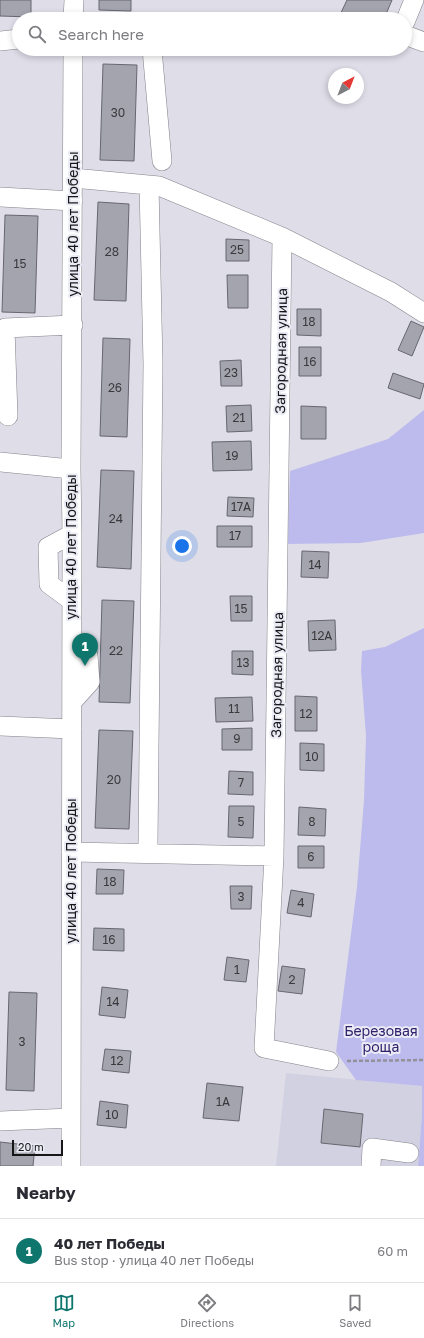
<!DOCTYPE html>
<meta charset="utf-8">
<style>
:root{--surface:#fff;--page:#f2f2f3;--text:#2b2b33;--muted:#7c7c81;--line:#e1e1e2;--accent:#0f766e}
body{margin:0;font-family:"Golos Text",sans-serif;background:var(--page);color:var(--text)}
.compass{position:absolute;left:328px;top:68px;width:36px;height:36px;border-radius:50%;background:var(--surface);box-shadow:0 2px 6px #0003;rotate:42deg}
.scale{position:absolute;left:12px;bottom:10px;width:51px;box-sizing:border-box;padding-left:4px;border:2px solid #161619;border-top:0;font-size:11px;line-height:14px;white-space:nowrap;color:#161619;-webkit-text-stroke:3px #ebebf5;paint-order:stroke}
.you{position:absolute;left:182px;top:546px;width:14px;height:14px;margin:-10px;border:3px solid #fff;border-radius:50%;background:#1a73e8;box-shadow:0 0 0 6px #1a73e833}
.badge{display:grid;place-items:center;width:26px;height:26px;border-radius:50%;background:var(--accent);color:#fff;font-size:13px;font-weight:700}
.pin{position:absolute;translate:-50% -33px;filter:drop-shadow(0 1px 2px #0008)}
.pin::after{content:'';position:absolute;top:21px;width:14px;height:12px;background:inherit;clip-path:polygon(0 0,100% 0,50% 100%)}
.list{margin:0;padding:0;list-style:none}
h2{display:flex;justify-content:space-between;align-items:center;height:52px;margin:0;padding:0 16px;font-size:17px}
h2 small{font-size:13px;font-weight:400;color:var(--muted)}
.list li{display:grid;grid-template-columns:26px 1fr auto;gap:12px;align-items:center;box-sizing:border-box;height:64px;padding:0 16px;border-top:1px solid var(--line)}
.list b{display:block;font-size:15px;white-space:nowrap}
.list p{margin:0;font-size:13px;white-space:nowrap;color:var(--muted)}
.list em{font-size:13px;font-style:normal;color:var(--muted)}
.icon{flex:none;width:22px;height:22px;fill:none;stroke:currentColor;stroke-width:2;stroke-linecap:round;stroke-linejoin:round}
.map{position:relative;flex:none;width:424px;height:1166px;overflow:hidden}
.search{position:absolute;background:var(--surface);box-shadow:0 2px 6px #0003;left:12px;right:12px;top:12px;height:44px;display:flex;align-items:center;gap:10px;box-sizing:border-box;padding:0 14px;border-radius:22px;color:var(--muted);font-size:15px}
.sheet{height:116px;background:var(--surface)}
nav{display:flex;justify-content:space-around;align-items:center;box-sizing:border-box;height:56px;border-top:1px solid var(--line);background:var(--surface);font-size:11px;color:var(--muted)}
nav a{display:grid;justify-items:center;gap:2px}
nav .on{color:var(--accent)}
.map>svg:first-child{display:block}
</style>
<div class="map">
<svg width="424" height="1166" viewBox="0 0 424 1166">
<rect width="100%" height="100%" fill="#dedde8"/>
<path fill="#d1d1e2" d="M286,1073L422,1086V1115L418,1166H276Z"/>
<path fill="#bdbbed" d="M424,410V533L361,543L288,544L290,471L388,439Z
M424,628V1166H418L422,1115V1086L356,1080L336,1052L357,887L364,800L366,736L361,670L362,651L385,647Z"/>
<path fill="#a4a4ae" stroke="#676770" d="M0,0H31V17L0,16Z
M99,0H131V11L99,10Z
M347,0H392L384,19H338Z
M103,64L137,65L134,161L100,160Z
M98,202L129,204L126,301L94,300Z
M5,215L38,216L35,313L2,312Z
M226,239L249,240V261H226Z
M227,275H248V308H228Z
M297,309H321V336L297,335Z
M411,321L424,327L412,356L398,350Z
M103,338L130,339L127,437L100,436Z
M299,347H321V376H299Z
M241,360L242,386H221L220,361Z
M393,373L424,384L420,399L388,388Z
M251,405L252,431L227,432L226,406Z
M301,406L326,407V439H301Z
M251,441L252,470L213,471L212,442Z
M101,470L134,471L131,569L97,567Z
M228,497L254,498L253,517L227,516Z
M217,526H252V547H217Z
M302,551L329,552L328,578L301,577Z
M230,596H252V621H231Z
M102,600L134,601L130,703L99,702Z
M335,620L336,650L309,651L308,621Z
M232,651H253V675L232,674Z
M295,696L317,697V731H295Z
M252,697L253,721L216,722L215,698Z
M252,728V750H222V729Z
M99,730L133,731L129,829L95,828Z
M300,743L324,744V771L300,770Z
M229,771L253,772V795L228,794Z
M229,806H254L253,838L228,837Z
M299,807L326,809L325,836L298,835Z
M298,846H324V868H298Z
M97,869L124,870L123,894H96Z
M230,886H252L251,909H231Z
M291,890L314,894L311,917L287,913Z
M94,928L124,929V951L93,950Z
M227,957L249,960L246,982L224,980Z
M282,966L305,969L302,994L278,991Z
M102,987L128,990L125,1018L99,1015Z
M9,992L37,993L34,1091L6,1090Z
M105,1049L131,1051L129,1073L102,1070Z
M207,1083L243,1087L239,1121L203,1118Z
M100,1101L128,1105L126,1128L97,1125Z
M324,1109L363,1114L360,1147L321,1143Z
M0,1142L35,1146L33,1166H0Z"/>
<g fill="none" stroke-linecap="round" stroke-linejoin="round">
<defs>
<path id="minor" d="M73,19L74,0
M405,22L414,0
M405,35L424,42
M0,41L19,39
M152,49L162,161
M73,178L159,186L282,237L391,292L424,313
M0,197L73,201
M282,237L274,856L264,1048L329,1061
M8,416L5,328L73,325
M0,462L71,469
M72,601L49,584L48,547L72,534
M72,702L90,682L88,655L72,637
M0,726L72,729
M148,845L153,364L149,185
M71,852L274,856
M0,1121L71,1118
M71,1166L72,534L71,469L73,49
M371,1166L372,1148L409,1153"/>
</defs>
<use href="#minor" stroke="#83838c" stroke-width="20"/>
<path stroke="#929199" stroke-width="2.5" stroke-dasharray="4 2" stroke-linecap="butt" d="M347,1061L424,1060"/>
<use href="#minor" stroke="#fff" stroke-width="19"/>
</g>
<g text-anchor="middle" stroke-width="4" stroke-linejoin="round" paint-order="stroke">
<g font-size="12" fill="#3a3a3e">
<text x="118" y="117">30</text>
<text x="237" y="254">25</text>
<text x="112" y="256">28</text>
<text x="20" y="268">15</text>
<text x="309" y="326">18</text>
<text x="310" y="366">16</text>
<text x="231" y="377">23</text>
<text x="115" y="392">26</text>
<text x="239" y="422">21</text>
<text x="232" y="460">19</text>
<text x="241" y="511">17А</text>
<text x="116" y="523">24</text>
<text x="235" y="540">17</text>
<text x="315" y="569">14</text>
<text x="241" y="613">15</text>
<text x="322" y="640">12А</text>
<text x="116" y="655">22</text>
<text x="243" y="667">13</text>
<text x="234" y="713">11</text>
<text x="306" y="718">12</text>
<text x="237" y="743">9</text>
<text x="312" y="761">10</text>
<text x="114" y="784">20</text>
<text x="241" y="787">7</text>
<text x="241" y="826">5</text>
<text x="312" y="826">8</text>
<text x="311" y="861">6</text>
<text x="110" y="886">18</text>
<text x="241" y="901">3</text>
<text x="301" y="907">4</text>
<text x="109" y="944">16</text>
<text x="237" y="974">1</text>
<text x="292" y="984">2</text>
<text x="113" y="1006">14</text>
<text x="22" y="1046">3</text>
<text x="117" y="1065">12</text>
<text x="223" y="1106">1А</text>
<text x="112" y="1119">10</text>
</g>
<g font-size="14" fill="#161619" stroke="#ebebf5">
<text transform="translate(73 224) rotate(-90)" y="5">улица 40 лет Победы</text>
<text transform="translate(281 351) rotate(-89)" y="5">Загородная улица</text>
<text transform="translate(71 547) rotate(-90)" y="5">улица 40 лет Победы</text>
<text transform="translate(277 675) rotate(-89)" y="5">Загородная улица</text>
<text transform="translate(71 871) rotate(-90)" y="5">улица 40 лет Победы</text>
</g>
<g font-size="14" fill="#30216b" stroke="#ebebf5">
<text x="381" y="1036">Березовая<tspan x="381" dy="16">роща</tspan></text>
</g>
</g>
</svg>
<svg class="compass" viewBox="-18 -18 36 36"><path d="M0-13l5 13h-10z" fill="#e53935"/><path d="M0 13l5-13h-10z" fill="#7c7c81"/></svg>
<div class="scale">20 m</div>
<div class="you"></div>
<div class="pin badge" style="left:85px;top:666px">1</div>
<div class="search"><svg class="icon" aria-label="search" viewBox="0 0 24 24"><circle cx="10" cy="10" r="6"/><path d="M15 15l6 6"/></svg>Search here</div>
</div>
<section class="sheet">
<h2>Nearby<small></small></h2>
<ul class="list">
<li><span class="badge">1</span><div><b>40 лет Победы</b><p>Bus stop · улица 40 лет Победы</p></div><em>60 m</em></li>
</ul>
</section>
<nav>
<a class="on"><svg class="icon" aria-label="map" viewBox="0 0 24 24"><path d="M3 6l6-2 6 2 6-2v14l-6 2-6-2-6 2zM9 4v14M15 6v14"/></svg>Map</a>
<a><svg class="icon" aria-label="directions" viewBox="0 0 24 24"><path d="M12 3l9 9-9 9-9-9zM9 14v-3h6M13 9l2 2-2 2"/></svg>Directions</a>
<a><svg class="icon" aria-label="saved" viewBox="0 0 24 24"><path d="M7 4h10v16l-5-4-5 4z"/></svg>Saved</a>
</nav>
